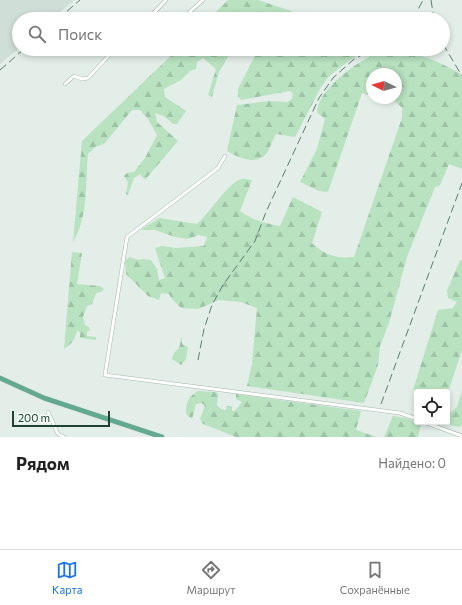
<!DOCTYPE html>
<html lang="ru">
<meta charset="utf-8">
<style>
:root{--surface:#fff;--page:#f2f2f2;--text:#222;--muted:#767676;--line:#e0e0e0;--accent:#1a73e8}
body{margin:0;font-family:Commissioner,sans-serif;background:var(--page);color:var(--text)}
.controls{position:absolute;right:12px;bottom:12px;display:grid;overflow:hidden;border-radius:4px;box-shadow:0 2px 6px #0003}
.controls button{width:36px;height:36px;display:grid;place-items:center;padding:0;border:0;border-bottom:1px solid var(--line);background:var(--surface);color:var(--text);font:20px sans-serif}
.compass{position:absolute;left:366px;top:68px;width:36px;height:36px;border-radius:50%;background:var(--surface);box-shadow:0 2px 6px #0003;rotate:275deg}
.scale{position:absolute;left:12px;bottom:10px;width:98px;box-sizing:border-box;padding-left:4px;border:2px solid #1f4136;border-top:0;font-size:11px;line-height:14px;white-space:nowrap;color:#1f4136;-webkit-text-stroke:3px #f3faf6;paint-order:stroke}
.list{margin:0;padding:0;list-style:none}
h2{display:flex;justify-content:space-between;align-items:center;height:52px;margin:0;padding:0 16px;font-size:17px}
h2 small{font-size:13px;font-weight:400;color:var(--muted)}
.icon{flex:none;width:22px;height:22px;fill:none;stroke:currentColor;stroke-width:2;stroke-linecap:round;stroke-linejoin:round}
.map{position:relative;flex:none;width:462px;height:437px;overflow:hidden}
.search{position:absolute;background:var(--surface);box-shadow:0 2px 6px #0003;left:12px;right:12px;top:12px;height:44px;display:flex;align-items:center;gap:10px;box-sizing:border-box;padding:0 14px;border-radius:22px;color:var(--muted);font-size:15px}
.sheet{height:112px;background:var(--surface)}
nav{display:flex;justify-content:space-around;align-items:center;box-sizing:border-box;height:56px;border-top:1px solid var(--line);background:var(--surface);font-size:11px;color:var(--muted)}
nav a{display:grid;justify-items:center;gap:2px}
nav .on{color:var(--accent)}
.map>svg:first-child{display:block}
</style>
<div class="map">
<svg width="462" height="437" viewBox="0 0 462 437">
<defs>
<pattern id="forest-firs" width="22" height="20" patternUnits="userSpaceOnUse"><rect width="22" height="20" fill="#b8e2c0"/><path d="M5 1l3.5 6h-7zM16 11l3.5 6h-7z" fill="#9ec3a6"/></pattern>
</defs>
<rect width="100%" height="100%" fill="#e2eee7"/>
<path fill="#cfded6" d="M0,0H74L52,19H19V48L0,64Z"/>
<path fill="url(#forest-firs)" d="M228,0H258L315,19H209Z
M178,49H227L230,53L219,72L212,97L208,95L216,69L203,58L197,62L196,69L190,71L181,80L164,89L165,97L186,111L177,124H173L164,116L155,113L157,122L178,141L145,180L140,174L134,178L128,195L126,194L128,182L124,176L127,173L134,172L145,158L157,135L148,119L140,110H132L104,144L95,147L88,154C85,184 89,215 73,242L82,141Z
M269,49H365L329,76L321,87L295,137L276,134C272,141 270,149 266,154C256,166 237,157 227,151L237,105L269,101L287,102L292,99L293,94L290,91L241,100L238,96V89L255,56Z
M385,49C409,49 442,62 462,75V169L449,164L440,185L435,187L407,257L389,323L380,346L378,365L364,403L247,386L252,364L257,308L241,302L219,300L198,309L181,308L172,299L169,294L161,293L159,300L148,296L126,274L125,261L129,257L138,260L143,259L151,260L157,269L159,280L165,278L155,248L163,246L176,248L204,246L207,237L199,235L188,239L175,237L155,230H140L159,218L197,224C209,214 229,181 242,179C245,178 249,180 252,180L240,211C252,220 266,224 280,226L293,197L322,212L312,243C323,255 339,259 354,257L402,118V108L396,102L381,98H396V74H372V96L362,93L328,192L319,191L300,182L317,149L325,119L317,112C319,86 363,58 385,49Z
M72,252L82,253L77,284L100,286L104,289L101,292L96,293L92,304L87,306L83,317L85,325L89,327L90,330L87,332V336L96,337V340L80,338V332L77,331C75,339 72,344 64,349Z
M460,260H462V350L447,395V392H418L413,390L438,310L453,308L457,302L448,298L447,291Z
M182,336V344L188,347L186,359L181,365L172,359L174,353L179,348Z
M462,390V425L459,427L450,425V413L457,407Z
M198,391L216,392L218,394L217,405L221,409L226,410L227,406H232V411H235L242,402L236,399V394L361,411L356,430L377,437H236L203,424L200,419L205,406L202,403L196,404L192,419L186,414C186,402 188,397 198,391Z
M393,416L406,418L421,424L418,437H384Z"/>
<g fill="none" stroke-linecap="round" stroke-linejoin="round">
<defs>
<path id="street" d="M131,16L136,19
M148,19L166,0
M182,19L203,0
M65,84L74,76L82,79L88,78L115,49
M225,156L218,168L127,237L105,375L400,413L417,419
M48,412L58,434L64,437
M424,422L462,436"/>
<path id="primary" d="M0,378L44,398L162,437"/>
</defs>
<use href="#street" stroke="#a4b7ae" stroke-width="4"/>
<use href="#primary" stroke="#c0cac7" stroke-width="5.5"/>
<use href="#street" stroke="#fff" stroke-width="3"/>
<use href="#primary" stroke="#61a991" stroke-width="4.5"/>
<path stroke="#5a7d71" stroke-width="1" stroke-dasharray="8 4" stroke-linecap="butt" d="M431,0L434,19
M58,19L80,0
M413,19L423,0
M443,44L462,76
M0,70L24,49
M198,360L204,329L212,305L223,285L255,241L266,212L319,98L333,78L353,60L372,49
M381,404L462,183"/>
</g>
</svg>
<div class="controls">
<button><svg class="icon" aria-label="locate" viewBox="0 0 24 24"><circle cx="12" cy="12" r="6"/><path d="M12 2v4M12 18v4M2 12h4M18 12h4"/></svg></button>
</div>
<svg class="compass" viewBox="-18 -18 36 36"><path d="M0-13l5 13h-10z" fill="#e53935"/><path d="M0 13l5-13h-10z" fill="#767676"/></svg>
<div class="scale">200 m</div>
<div class="search"><svg class="icon" aria-label="search" viewBox="0 0 24 24"><circle cx="10" cy="10" r="6"/><path d="M15 15l6 6"/></svg>Поиск</div>
</div>
<section class="sheet">
<h2>Рядом<small>Найдено: 0</small></h2>
<ul class="list">
</ul>
</section>
<nav>
<a class="on"><svg class="icon" aria-label="map" viewBox="0 0 24 24"><path d="M3 6l6-2 6 2 6-2v14l-6 2-6-2-6 2zM9 4v14M15 6v14"/></svg>Карта</a>
<a><svg class="icon" aria-label="directions" viewBox="0 0 24 24"><path d="M12 3l9 9-9 9-9-9zM9 14v-3h6M13 9l2 2-2 2"/></svg>Маршрут</a>
<a><svg class="icon" aria-label="saved" viewBox="0 0 24 24"><path d="M7 4h10v16l-5-4-5 4z"/></svg>Сохранённые</a>
</nav>
